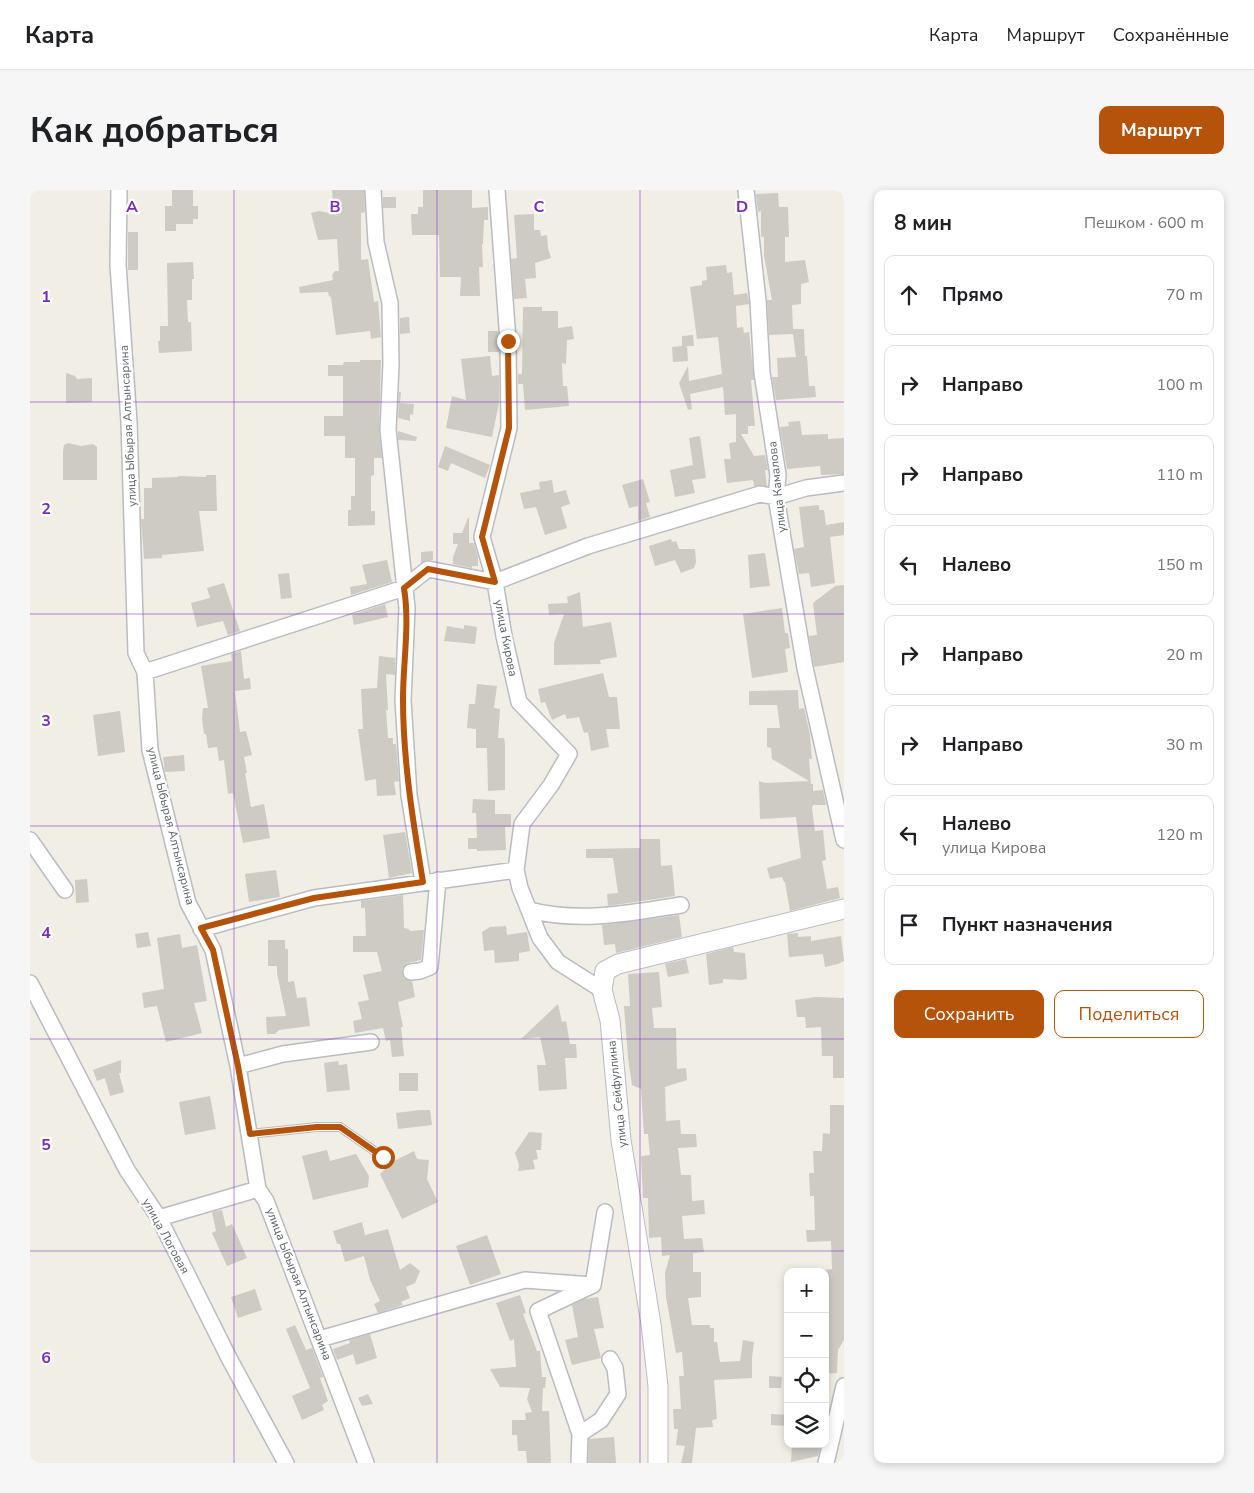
<!DOCTYPE html>
<html lang="ru">
<meta charset="utf-8">
<style>
:root{--surface:#fff;--page:#f6f6f6;--text:#202124;--muted:#757577;--line:#e0e0e0;--accent:#b45309}
body{margin:0;font-family:"Nunito Sans",sans-serif;background:var(--page);color:var(--text)}
.controls{position:absolute;right:15px;bottom:15px;display:grid;overflow:hidden;border-radius:10px;box-shadow:0 2px 8px #0003}
.controls button{width:45px;height:45px;display:grid;place-items:center;padding:0;border:0;border-bottom:1px solid var(--line);background:var(--surface);color:var(--text);font:25px sans-serif}
.stop{position:absolute;width:15px;height:15px;margin:-11px;border:4px solid #b45309;border-radius:50%;background:#fff}
.stop.end{background:#b45309;border-color:#fff;box-shadow:0 1px 5px #0008}
.list{margin:0;padding:0;list-style:none}
h2{display:flex;justify-content:space-between;align-items:center;height:65px;margin:0;padding:0 20px;font-size:21px}
h2 small{font-size:16px;font-weight:400;color:var(--muted)}
.list li{display:grid;grid-template-columns:32px 1fr auto;gap:15px;align-items:center;box-sizing:border-box;height:80px;margin:0 10px 10px;padding:0 10px;border:1px solid var(--line);border-radius:10px}
.list b{display:block;font-size:19px;white-space:nowrap}
.list p{margin:0;font-size:16px;white-space:nowrap;color:var(--muted)}
.list em{font-size:16px;font-style:normal;color:var(--muted)}
.actions{display:flex;gap:10px;padding:15px 20px}
.actions a{flex:1;padding:11px 0;border:1px solid var(--accent);border-radius:10px;text-align:center;font-size:18px;color:var(--accent)}
.actions .main{background:var(--accent);color:#fff}
.icon{flex:none;width:28px;height:28px;fill:none;stroke:currentColor;stroke-width:2;stroke-linecap:round;stroke-linejoin:round}
.map{position:relative;flex:none;width:814px;height:1273px;overflow:hidden;border-radius:10px}
header{display:flex;align-items:center;gap:30px;box-sizing:border-box;height:70px;padding:0 25px;background:var(--surface);border-bottom:1px solid var(--line)}
header strong{font-size:24px}
nav{display:flex;gap:28px;margin-inline-start:auto;font-size:18px}
.intro{display:flex;align-items:center;justify-content:space-between;box-sizing:border-box;height:120px;padding:0 30px}
h1{margin:0;font-size:35px}
.button{padding:12px 22px;border-radius:10px;background:var(--accent);color:#fff;font-size:18px;font-weight:700}
main{display:flex;gap:30px;padding:0 30px}
aside{flex:1;background:var(--surface);border-radius:10px;box-shadow:0 2px 8px #0003}
.map>svg:first-child{display:block}
</style>
<header>
<strong>Карта</strong>
<nav><a>Карта</a><a>Маршрут</a><a>Сохранённые</a></nav>
</header>
<div class="intro"><h1>Как добраться</h1><a class="button">Маршрут</a></div>
<main>
<div class="map">
<svg width="814" height="1273" viewBox="0 0 814 1273">
<rect width="100%" height="100%" fill="#f0eee5"/>
<path fill="#cdcbc4" d="M142,0H163V16H168V29H163V34H146V41H135V16H142Z
M302,0H334L335,22L331,23V70L338,69L344,112L348,111L351,147L341,149L340,141L306,145L301,107L299,106L298,102L270,103L269,97L303,90L302,85L305,81H309L307,49L288,50L281,23L289,21L304,24Z
M393,0H442V18L458,17V30H454L453,54H452L453,77H449L450,106H430L431,87H410L409,45H382L381,24H388V17H393Z
M748,3L749,17H758L759,47H755V72L775,70L779,92L771,94V114L762,115L763,139H774L775,166H777L779,196H785L786,207L746,210L742,187H748L747,168L766,167L763,144L739,145L737,110H742L734,66V47H731V21L728,22L726,4Z
M353,7H366V18H353Z
M504,24V40H510L511,46L517,45L518,58L521,68L505,73L506,88L495,89L497,108L484,109L481,69L487,68L484,25Z
M98,42H108V80H98Z
M163,72L164,89H162V110H157L158,132H161L162,161L129,163L128,151H130V136H138L137,73Z
M696,75L697,83L702,82L704,105L717,103L719,112V114L706,116L707,138L713,137L714,143L719,142L724,190H721L725,236H718V244H711L724,266L735,265L738,280H735L737,296H724L723,290L697,293L694,269H701L699,253L706,252V224L695,225L693,197L660,204L662,219L658,220L649,193L658,176L659,191L692,184L688,147L667,149L660,97L672,95V91L677,90L676,77Z
M493,117H512V121H528V138L542,136L544,149L537,150L536,174L532,173L533,196H537L539,216L495,220L493,194H488V184H492Z
M379,127L380,143L370,144V128Z
M458,141H468L469,162H458Z
M663,145L664,156H657L658,171L643,172L642,157L652,156V146Z
M460,166L462,186L469,185V213L462,247L416,238L422,206L436,210L431,169Z
M330,170H351L349,240L352,268H344V285L341,286V321H345V335L318,336V320H321V306H325V268H315V246H294V226H313V186H298V175H313L314,172H330Z
M36,183L45,186L47,189L62,188V212L36,213Z
M369,202H371L370,213L384,214L383,225L380,224V231L368,228Z
M770,231L772,245L798,244V249L814,248V284L791,285L790,276L757,279L750,237L759,236L758,232Z
M368,241L387,247L386,251L368,250Z
M670,246L676,288L662,290L665,303L645,307L640,280L663,275L659,248Z
M38,253L51,256L63,254L67,257V290H33V261L34,255Z
M415,256L460,275L455,288L421,273L418,281L408,277Z
M176,285H186L187,321H169L174,361L132,365V368L114,369L111,329H114V298H122V288L148,287V286L176,287Z
M613,289L620,312L616,313L620,327L608,331V316L599,318L592,295Z
M522,290L524,303L536,300L540,314L531,317L537,338L515,345L506,317L494,319L490,303L510,299L509,292Z
M789,315V320H794L796,335L814,332V345L800,347L805,393L781,397L779,383L769,384L764,359L774,357L769,317Z
M438,328H439V353H444L448,367V376H442V378L423,374V367L428,354H423V343H432Z
M641,349L642,352L646,351L649,359H665L666,372L664,378L651,383L645,370L625,376L619,356Z
M403,361V370H396L391,373V362Z
M735,363L740,396L720,398L718,365Z
M357,370L362,392L321,405L320,397L337,394L332,375Z
M259,383L262,408L251,409L248,384Z
M194,393L210,441L198,445L193,431L167,437L161,413L180,408L177,398Z
M814,395V472L784,477L779,446L787,445L783,413L805,396Z
M550,402L553,437L581,432L587,467L570,470L571,474L524,475V453L534,424L519,425L518,414L538,413L537,407Z
M355,414L358,427L324,435L322,425Z
M752,418L755,443H758L760,458L755,459L758,482L722,488L713,424Z
M434,435L447,437L445,454L414,451L417,436L434,439Z
M211,461L214,489L220,488L221,499L205,501L210,542L216,541L222,565L214,567L217,583H215L221,617L234,614L240,648L213,653L203,603L198,604L194,570L189,571L187,557L178,558L176,544H174L172,528L173,518H178L171,476L202,471L201,464Z
M349,466L365,468V485L356,484L358,520H356L358,548H363V554H366L369,591L364,592L366,605L347,606L346,589L335,591L328,539H333L331,499L347,498Z
M573,483L579,507H587L590,539H576L579,557L561,561L558,542L554,543L549,527L537,529L535,524L522,530L515,512L511,513L508,499Z
M447,494L467,496L464,518L470,519L468,548H474L475,554V600L458,601L457,558H446V539L437,538L439,514H445Z
M768,500L769,519L774,518L780,545L782,569H779L781,594H783V601L793,600L796,615H783L782,618L785,641L793,640L796,670L792,671L797,699L808,697L810,708L760,721L755,692H754L752,687L740,689L737,678L771,668L766,627L730,629L729,591L735,593L779,591L742,569L741,558L737,557V538H750L747,515H719V501Z
M90,521L95,562L68,566L63,525Z
M154,565L155,581L135,582L133,567Z
M443,609L465,610V624H481V637H475L476,660L447,661V659H438V648H447L446,623H442Z
M375,642L382,683L359,688L353,645Z
M610,649H630L631,676L642,675L645,706L578,716L577,704L588,703L583,668H556V659L610,658Z
M246,680L250,707L219,712L215,684Z
M57,689L59,712L46,713L45,690Z
M373,705L374,738L379,739L380,741L394,740L391,770L378,773L372,779L374,788L382,791L385,807L368,812L373,837H371L374,866L362,867L360,850L356,851L353,838L325,843L323,831L332,829L328,812L339,810L333,785L352,781L347,762H323V746H336L335,718H331V711Z
M649,725L652,747L586,763L585,754L574,755L572,735Z
M476,736L477,745L497,742L500,761L489,763V771L465,773L464,760L454,761L452,742L460,737Z
M118,742L121,756L107,758L105,744Z
M768,743V747L781,746V751L811,746L814,771L808,774L795,777L793,764L759,767L757,744Z
M150,744L152,758L167,755L177,811L164,813L172,843L136,852L127,816L114,818L112,803L134,799L127,748Z
M238,750H255V759H258V792L264,791L267,808L276,807L280,836L249,840L245,844H237L236,827L256,826L247,783V776H238Z
M703,757L704,762L715,763L717,789L711,790L693,789V793L679,795L676,764Z
M656,769L659,783L638,787L635,774Z
M629,782L632,817L622,818L624,838H646L647,879L656,878L657,890L635,897L636,931L650,930L651,944H666L667,957L648,958L651,985H661L662,1011L674,1010L675,1024L652,1026L654,1049L672,1048L674,1062L663,1063V1082H671V1107L658,1108L662,1135H680V1138H684V1152H687L690,1172L710,1171L713,1150L724,1152L722,1168V1188L684,1190L687,1229L682,1230L683,1237L666,1238L662,1273H651L655,1256L646,1255L648,1239H644L643,1219H651L649,1186H654L652,1162L646,1163L636,1107L635,1083L640,1065L632,1066L631,1047L619,1048L618,1008H613L611,966L620,965L618,944H614L611,899L602,895L598,868L594,816H600L598,784Z
M786,807L814,808V888H803V866H792L791,837L776,838L775,827H767L765,810Z
M528,814L532,832L536,831L540,854H546L547,868H535L537,899L509,901L507,875H516L510,847L491,849Z
M91,870V883H89L94,902L80,906L75,888L67,891L63,880Z
M308,871L309,875L317,874L320,900L297,902L294,873Z
M369,883H388V901H369Z
M180,906L186,939L155,945L149,912Z
M800,915H814V1150L808,1160L807,1183L795,1184V1080L802,1079L801,1051L777,1052L776,1040H785L784,1006H780L779,983H784L783,961H792L793,943L800,944Z
M390,920H400L402,935L368,939L366,923Z
M499,942L512,943L511,960H506L508,969L503,970L505,979L488,981L489,975L485,963Z
M297,960L300,971L326,964L339,986L338,997L283,1010L272,966Z
M384,961L387,969L399,970L397,989L408,1012L372,1029L350,984L362,972Z
M192,1020L196,1037L202,1034L217,1068L197,1076L182,1043L186,1041L182,1022Z
M332,1032L335,1045L358,1039L370,1080L380,1073L390,1081L385,1093L376,1097L380,1108L371,1112L373,1115L348,1123L344,1114L350,1111L340,1090L334,1066L315,1072L310,1054H307L303,1041Z
M457,1045L471,1084L440,1095L426,1056Z
M225,1099L232,1120L208,1128L201,1107Z
M490,1105L496,1123L493,1124L507,1161H510L512,1187H516L515,1198H513L512,1221H519L521,1273H497L496,1261H488L487,1245H482V1230H496L495,1223L502,1222L497,1209L500,1198L470,1197L460,1179L486,1177L484,1149L480,1151L466,1113Z
M568,1107L574,1138L564,1139L571,1168L542,1175L535,1150L548,1147L542,1115L554,1109Z
M265,1135L276,1160L282,1158L293,1187L290,1188L298,1211L292,1215L294,1220L272,1230L262,1206L280,1198L256,1139Z
M340,1144L347,1168L326,1175L323,1164L307,1170L303,1159L320,1153L319,1150Z
M739,1186L752,1187L751,1198H739Z
M338,1204L343,1214L332,1216L328,1208Z
M741,1224L758,1225V1236L741,1235Z
M584,1247L586,1273H558L559,1249Z
M762,1254H791L788,1266L761,1272Z"/>
<g fill="none" stroke-linecap="round" stroke-linejoin="round">
<defs>
<path id="service" d="M220,944L287,937H310L353,967"/>
<path id="minor" d="M89,0L88,75L99,232L106,463L115,482L120,560L158,713L183,760L208,876L228,999L236,1011L336,1273
M343,0L346,52L360,113L361,174L358,240L377,418L373,510L379,605L393,692
M467,0L478,151L479,238L452,347L465,392L474,446L489,512L539,564L521,595L492,634L486,680L490,698L510,748L528,772L572,800
M716,0L728,111L732,183L748,285L746,307L775,478L814,650
M115,482L374,398L398,379L465,392L558,356L730,304L746,307L776,298L814,293
M0,650L35,700
M499,720C549,733 601,723 651,715
M171,739L284,708L486,680
M381,782L390,781L400,777L408,690
M0,793L97,980L129,1028L200,1170L256,1273
M208,876L253,864L341,852
M129,1028L228,999
M290,1149L495,1090L562,1095
M550,1244L571,1230L588,1204L585,1178L580,1169
M549,1273L550,1244L508,1121L563,1095L575,1022
M796,1273L814,1196"/>
<path id="tertiary" d="M628,1273V1196L621,1134L591,950L580,830L572,800L575,781L588,774L814,719"/>
</defs>
<use href="#service" stroke="#b9bcc2" stroke-width="10"/>
<use href="#minor" stroke="#b9bcc2" stroke-width="18"/>
<use href="#tertiary" stroke="#b9bcc2" stroke-width="21"/>
<use href="#service" stroke="#fff" stroke-width="8"/>
<use href="#minor" stroke="#fff" stroke-width="15"/>
<use href="#tertiary" stroke="#fff" stroke-width="19"/>
</g>
<g fill="none" stroke-linecap="round" stroke-linejoin="round">
<path stroke="#b45309" stroke-width="6" d="M353,967L310,937H287L220,944L208,876L183,760L171,738L284,708L393,692C383,632 373,570 373,509C373,472 380,435 374,398L398,379L465,392L452,347L479,238L478,151"/>
</g>
<path fill="none" stroke="#7b2cbf" stroke-width="1" stroke-opacity="0.55" d="M204,0V1273M407,0V1273M610,0V1273M0,212H814M0,424H814M0,636H814M0,849H814M0,1061H814"/>
<g text-anchor="middle" stroke-width="4.5" stroke-linejoin="round" paint-order="stroke">
<g font-size="12" fill="#5c6167" stroke="#fff">
<text transform="translate(98 236) rotate(-93)" y="4">улица Ыбырая Алтынсарина</text>
<text transform="translate(747 297) rotate(-96)" y="4">улица Камалова</text>
<text transform="translate(476 448) rotate(79)" y="4">улица Кирова</text>
<text transform="translate(141 636) rotate(76)" y="4">улица Ыбырая Алтынсарина</text>
<text transform="translate(587 904) rotate(-96)" y="4">улица Сейфуллина</text>
<text transform="translate(136 1046) rotate(61)" y="4">улица Логовая</text>
<text transform="translate(269 1094) rotate(69)" y="4">улица Ыбырая Алтынсарина</text>
</g>
</g>
<g font-size="16" text-anchor="middle" font-weight="bold" fill="#7b2cbf" stroke="#fff" stroke-width="4.5" stroke-linejoin="round" paint-order="stroke">
<text x="102" y="22">A</text>
<text x="305" y="22">B</text>
<text x="509" y="22">C</text>
<text x="712" y="22">D</text>
<text x="16" y="112">1</text>
<text x="16" y="324">2</text>
<text x="16" y="536">3</text>
<text x="16" y="748">4</text>
<text x="16" y="960">5</text>
<text x="16" y="1173">6</text>
</g>
</svg>
<div class="controls">
<button>+</button>
<button>−</button>
<button><svg class="icon" aria-label="locate" viewBox="0 0 24 24"><circle cx="12" cy="12" r="6"/><path d="M12 2v4M12 18v4M2 12h4M18 12h4"/></svg></button>
<button><svg class="icon" aria-label="layers" viewBox="0 0 24 24"><path d="M12 4l9 5-9 5-9-5zM3 14l9 5 9-5"/></svg></button>
</div>
<div class="stop" style="left:353px;top:967px"></div>
<div class="stop end" style="left:478px;top:151px"></div>
</div>
<aside>
<h2>8 мин<small>Пешком · 600 m</small></h2>
<ul class="list">
<li><svg class="icon" aria-label="ahead" viewBox="0 0 24 24"><path d="M12 20V5M6 11l6-6 6 6"/></svg><div><b>Прямо</b></div><em>70 m</em></li>
<li><svg class="icon" aria-label="right" viewBox="0 0 24 24"><path d="M7 20v-9h11M14 6l5 5-5 5"/></svg><div><b>Направо</b></div><em>100 m</em></li>
<li><svg class="icon" aria-label="right" viewBox="0 0 24 24"><path d="M7 20v-9h11M14 6l5 5-5 5"/></svg><div><b>Направо</b></div><em>110 m</em></li>
<li><svg class="icon" aria-label="left" viewBox="0 0 24 24"><path d="M17 20v-9H6M10 6l-5 5 5 5"/></svg><div><b>Налево</b></div><em>150 m</em></li>
<li><svg class="icon" aria-label="right" viewBox="0 0 24 24"><path d="M7 20v-9h11M14 6l5 5-5 5"/></svg><div><b>Направо</b></div><em>20 m</em></li>
<li><svg class="icon" aria-label="right" viewBox="0 0 24 24"><path d="M7 20v-9h11M14 6l5 5-5 5"/></svg><div><b>Направо</b></div><em>30 m</em></li>
<li><svg class="icon" aria-label="left" viewBox="0 0 24 24"><path d="M17 20v-9H6M10 6l-5 5 5 5"/></svg><div><b>Налево</b><p>улица Кирова</p></div><em>120 m</em></li>
<li><svg class="icon" aria-label="arrive" viewBox="0 0 24 24"><path d="M6 21V4h12l-3 4 3 4H6"/></svg><div><b>Пункт назначения</b></div></li>
</ul>
<div class="actions"><a class="main">Сохранить</a><a>Поделиться</a></div>
</aside>
</main>
